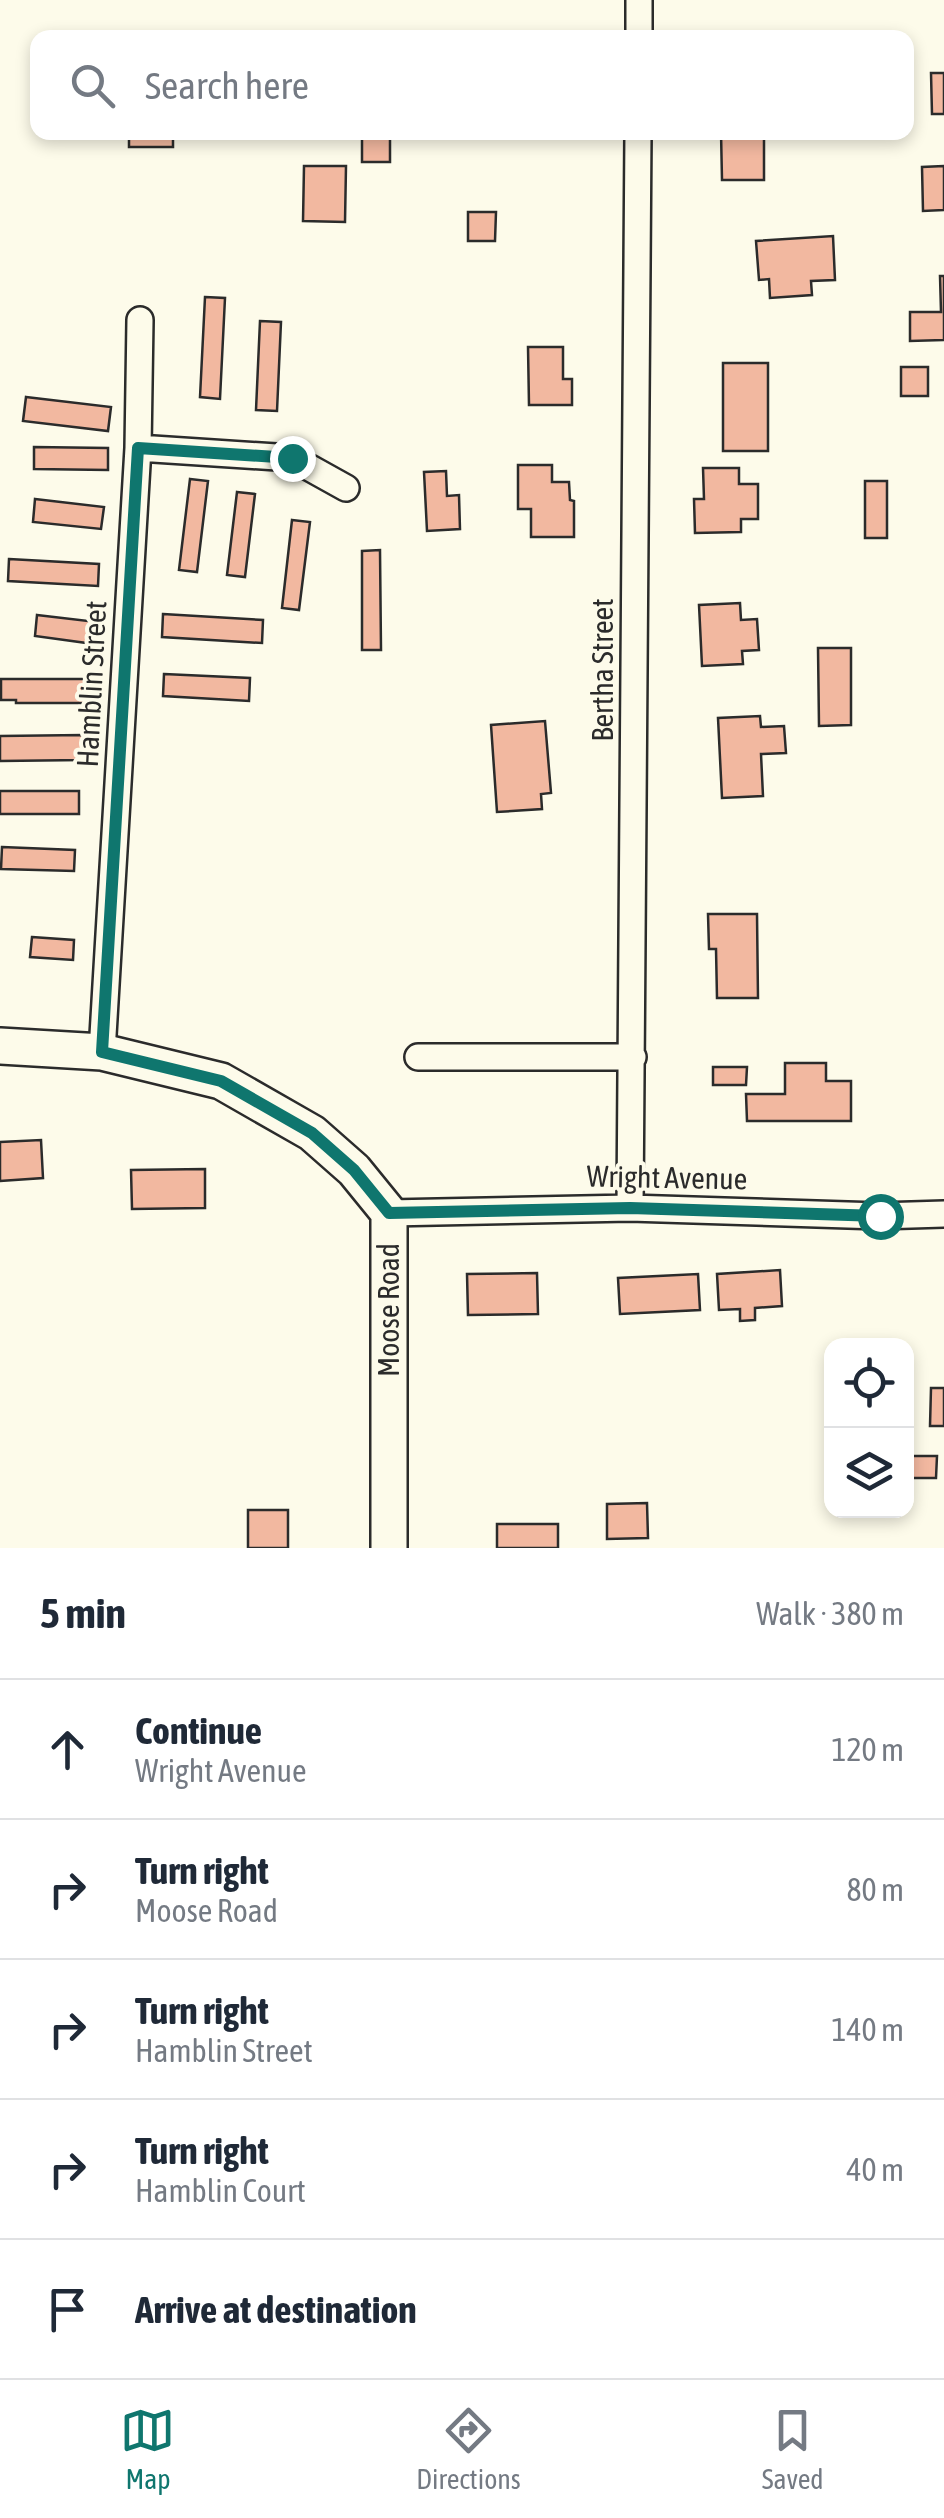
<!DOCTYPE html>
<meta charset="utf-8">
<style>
:root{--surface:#fff;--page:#f2f2f3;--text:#1f2937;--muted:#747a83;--line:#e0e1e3;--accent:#0f766e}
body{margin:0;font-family:"Asap Condensed",sans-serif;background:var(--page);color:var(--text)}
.controls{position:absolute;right:30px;bottom:30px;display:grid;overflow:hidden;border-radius:20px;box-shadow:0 5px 15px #0003}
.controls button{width:90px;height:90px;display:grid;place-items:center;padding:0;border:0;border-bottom:2px solid var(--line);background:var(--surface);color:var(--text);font:50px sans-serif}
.stop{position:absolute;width:30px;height:30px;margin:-22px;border:8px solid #0f766e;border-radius:50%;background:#fff}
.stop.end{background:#0f766e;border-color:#fff;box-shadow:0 2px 10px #0008}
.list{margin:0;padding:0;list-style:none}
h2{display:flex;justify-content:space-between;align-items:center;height:130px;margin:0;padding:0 40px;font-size:42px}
h2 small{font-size:32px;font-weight:400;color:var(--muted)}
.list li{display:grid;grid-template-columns:65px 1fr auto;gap:30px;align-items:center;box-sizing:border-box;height:140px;padding:0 40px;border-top:2px solid var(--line)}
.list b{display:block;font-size:38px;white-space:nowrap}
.list p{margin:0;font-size:32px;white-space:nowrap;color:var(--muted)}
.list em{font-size:32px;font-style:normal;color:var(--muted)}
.icon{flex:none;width:55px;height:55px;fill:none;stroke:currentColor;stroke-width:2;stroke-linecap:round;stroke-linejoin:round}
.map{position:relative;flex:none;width:944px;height:1548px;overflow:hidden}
.search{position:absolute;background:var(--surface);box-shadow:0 5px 15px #0003;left:30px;right:30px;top:30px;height:110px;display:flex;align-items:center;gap:25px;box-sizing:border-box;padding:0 35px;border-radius:20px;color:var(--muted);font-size:38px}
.sheet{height:830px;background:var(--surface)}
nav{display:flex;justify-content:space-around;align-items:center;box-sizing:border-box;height:140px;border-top:2px solid var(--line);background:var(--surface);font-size:28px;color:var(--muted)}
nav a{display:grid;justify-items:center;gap:5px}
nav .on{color:var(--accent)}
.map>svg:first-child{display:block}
</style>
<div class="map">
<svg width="944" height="1548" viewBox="0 0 944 1548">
<rect width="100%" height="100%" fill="#fdfbea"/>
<path fill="#f2b8a0" stroke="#2b2b2b" stroke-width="2.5" d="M931,73H944V114H932Z
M129,132H173V147H129Z
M362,132H390V162H362Z
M721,132H764V180H722Z
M304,166H346L345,222L303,221Z
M944,166V210L923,211L922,167Z
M468,212H496L495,241H468Z
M833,236L835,280L811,281L812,295L770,298L769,279L759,280L756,241Z
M940,276H944V340L910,341V312H941Z
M205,297L225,298L220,399L200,397Z
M260,321L281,322L277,411L256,410Z
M528,347H563V379H572V405H529Z
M723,363H768V451H723Z
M901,367H928V396H901Z
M26,397L111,407L108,431L23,421Z
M34,447L108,448V470L34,469Z
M518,465H552V482H569L570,500L574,501V537H531V509H518Z
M703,468H739V484H758V519H741V532L695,533L694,499H704Z
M446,471L447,496L459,495L460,529L427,531L424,472Z
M190,479L208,481L197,572L179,570Z
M865,481H887V538H865Z
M237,492L255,494L245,577L227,575Z
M35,499L104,507L101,529L33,522Z
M292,520L310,522L299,610L282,608Z
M380,550L381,650H362V551Z
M9,559L99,564L98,586L8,581Z
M740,603L741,620L757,619L759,650L742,651L743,664L702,666L699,605Z
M163,614L263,620L262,643L162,637Z
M37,615L97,622L94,644L35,636Z
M818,648H851V725L819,726Z
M164,674L250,678L249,701L163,696Z
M1,679H89V703H16V700H1Z
M760,716L761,727L784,726L786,753L761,754L763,796L722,798L718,718Z
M545,721L551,793L541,794L542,809L497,812L491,725Z
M83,735V760L0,761V736Z
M0,791H79V814H0Z
M2,847L75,850L74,871L1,869Z
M708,914H757L758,998H717L716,949H709Z
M32,937L74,940L73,960L30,957Z
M785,1063H826V1081H851V1121H747L746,1094H785Z
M713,1067H747L746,1085H713Z
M41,1140L43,1178L0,1181V1142Z
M205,1169V1208L132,1209L131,1170Z
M780,1270L782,1306L755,1308V1320L740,1321V1309L719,1310L717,1274Z
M537,1273L538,1314L468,1315L467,1274Z
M698,1274L700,1310L620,1314L618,1278Z
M931,1388H944V1426H930Z
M910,1456H937L936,1478H909Z
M647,1503L648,1538L607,1539V1504Z
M248,1510H288V1548H248Z
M497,1524H558V1548H497Z"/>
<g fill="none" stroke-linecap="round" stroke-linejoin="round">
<defs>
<path id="street" d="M639,38V0
M138,448L292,458L346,488
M102,1052L138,448L140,320
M418,1057H633
M630,1208L638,132
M389,1213L630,1208L879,1216L944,1214"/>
<path id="secondary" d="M0,1046L102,1052L221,1081L312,1133L354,1170L389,1213V1548"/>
</defs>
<use href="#street" stroke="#2b2b2b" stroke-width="30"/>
<use href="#secondary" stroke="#2b2b2b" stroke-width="40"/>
<use href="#street" stroke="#fdfbea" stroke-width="25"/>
<use href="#secondary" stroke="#fdfbea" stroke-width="35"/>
</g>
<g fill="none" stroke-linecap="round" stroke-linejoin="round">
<path stroke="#0f766e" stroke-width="12" d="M292,458L138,448L102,1052L221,1081L312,1133L354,1170L389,1213L630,1208L880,1216"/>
</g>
<g text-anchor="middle" stroke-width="8" stroke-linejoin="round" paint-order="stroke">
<g font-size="30" fill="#2b2b2b" stroke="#fdfbea">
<text transform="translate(603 670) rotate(-90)" y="10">Bertha Street</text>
<text transform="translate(92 684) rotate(-87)" y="10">Hamblin Street</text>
<text transform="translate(667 1178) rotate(1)" y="10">Wright Avenue</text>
<text transform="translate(389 1310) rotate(-90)" y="10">Moose Road</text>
</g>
</g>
</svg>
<div class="controls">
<button><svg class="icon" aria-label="locate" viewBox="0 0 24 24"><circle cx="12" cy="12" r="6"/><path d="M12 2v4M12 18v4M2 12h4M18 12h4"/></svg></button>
<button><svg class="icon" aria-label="layers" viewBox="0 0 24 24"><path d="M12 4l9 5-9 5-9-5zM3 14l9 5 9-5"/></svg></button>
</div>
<div class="stop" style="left:880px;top:1216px"></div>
<div class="stop end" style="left:292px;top:458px"></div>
<div class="search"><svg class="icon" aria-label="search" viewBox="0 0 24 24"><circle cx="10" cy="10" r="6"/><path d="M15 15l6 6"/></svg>Search here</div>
</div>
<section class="sheet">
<h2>5 min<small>Walk · 380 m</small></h2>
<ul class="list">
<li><svg class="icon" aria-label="ahead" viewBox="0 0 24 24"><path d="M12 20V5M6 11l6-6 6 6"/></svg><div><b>Continue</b><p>Wright Avenue</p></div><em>120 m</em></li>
<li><svg class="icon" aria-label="right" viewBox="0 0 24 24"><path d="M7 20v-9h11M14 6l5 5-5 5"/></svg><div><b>Turn right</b><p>Moose Road</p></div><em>80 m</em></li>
<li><svg class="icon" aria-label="right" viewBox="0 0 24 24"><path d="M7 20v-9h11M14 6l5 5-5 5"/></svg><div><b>Turn right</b><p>Hamblin Street</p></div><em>140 m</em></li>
<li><svg class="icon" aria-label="right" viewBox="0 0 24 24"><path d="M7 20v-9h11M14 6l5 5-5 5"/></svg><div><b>Turn right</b><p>Hamblin Court</p></div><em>40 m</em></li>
<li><svg class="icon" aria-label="arrive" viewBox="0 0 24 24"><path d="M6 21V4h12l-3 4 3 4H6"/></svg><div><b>Arrive at destination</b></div></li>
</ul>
</section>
<nav>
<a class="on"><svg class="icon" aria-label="map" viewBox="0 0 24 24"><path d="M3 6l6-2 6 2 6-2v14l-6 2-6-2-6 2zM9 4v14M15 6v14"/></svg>Map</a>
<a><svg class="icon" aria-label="directions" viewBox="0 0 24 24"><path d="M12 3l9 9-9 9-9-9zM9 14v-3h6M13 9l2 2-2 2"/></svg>Directions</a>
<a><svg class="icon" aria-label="saved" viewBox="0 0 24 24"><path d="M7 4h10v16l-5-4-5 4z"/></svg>Saved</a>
</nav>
